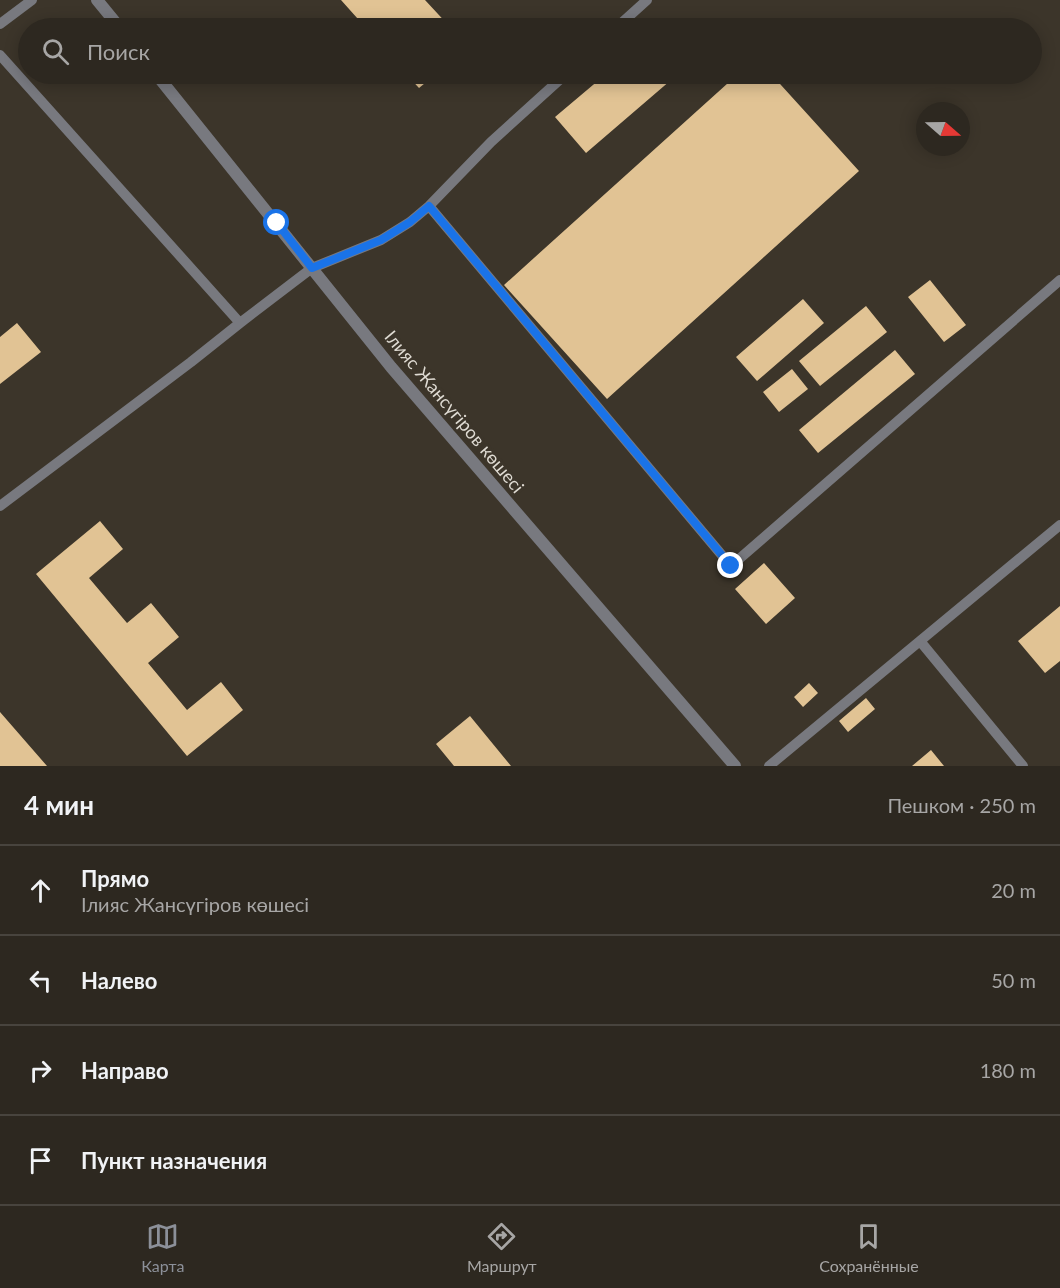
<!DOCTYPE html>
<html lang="ru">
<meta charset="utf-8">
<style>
:root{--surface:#2d2820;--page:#353029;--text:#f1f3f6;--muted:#a7a6a5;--line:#48443e;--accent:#8c9099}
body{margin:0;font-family:Lato,sans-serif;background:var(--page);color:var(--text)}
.compass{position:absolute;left:916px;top:102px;width:54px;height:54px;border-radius:50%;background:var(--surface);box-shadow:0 3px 15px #0003;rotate:110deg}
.stop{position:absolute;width:18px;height:18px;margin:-14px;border:4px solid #1a73e8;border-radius:50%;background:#fff}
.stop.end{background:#1a73e8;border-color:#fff;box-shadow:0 2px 6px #0008}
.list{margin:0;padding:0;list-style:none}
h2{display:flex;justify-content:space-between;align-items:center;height:78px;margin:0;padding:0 24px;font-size:26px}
h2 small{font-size:20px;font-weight:400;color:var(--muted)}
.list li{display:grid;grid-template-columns:39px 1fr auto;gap:18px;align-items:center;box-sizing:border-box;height:90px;padding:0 24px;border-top:2px solid var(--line)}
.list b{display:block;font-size:22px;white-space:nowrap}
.list p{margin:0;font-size:20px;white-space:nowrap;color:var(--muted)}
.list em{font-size:20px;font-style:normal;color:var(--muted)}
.icon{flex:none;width:33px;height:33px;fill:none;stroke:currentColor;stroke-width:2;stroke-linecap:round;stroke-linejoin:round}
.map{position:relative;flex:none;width:1060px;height:766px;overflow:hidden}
.search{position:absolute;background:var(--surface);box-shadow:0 3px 15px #0003;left:18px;right:18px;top:18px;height:66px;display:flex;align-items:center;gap:15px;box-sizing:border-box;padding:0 21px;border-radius:33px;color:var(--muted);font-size:22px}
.sheet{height:438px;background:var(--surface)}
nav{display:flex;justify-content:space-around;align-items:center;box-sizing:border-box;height:84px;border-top:2px solid var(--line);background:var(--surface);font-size:16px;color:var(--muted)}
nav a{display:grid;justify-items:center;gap:3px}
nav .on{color:var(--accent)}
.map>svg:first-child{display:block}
</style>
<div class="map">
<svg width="1060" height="766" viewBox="0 0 1060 766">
<rect width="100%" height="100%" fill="#3c352a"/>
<path fill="#e1c394" d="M341,0H425L451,28H366Z
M668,19L676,28H658Z
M406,74H436L419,88Z
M606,74H678L586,153L555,117Z
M738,74H771L859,171L607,399L504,285Z
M930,280L966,325L944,342L908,297Z
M803,299L824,323L757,381L736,357Z
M866,306L887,332L820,386L799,361Z
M17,323L41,352L0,384V337Z
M895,350L915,374L818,453L799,430Z
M792,369L808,389L779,412L763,392Z
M100,521L123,549L89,578L127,623L151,603L179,637L148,663L187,710L221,682L243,710L187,756L36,574Z
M764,563L795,598L766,624L735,589Z
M1060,606V661L1045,673L1018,641Z
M809,683L818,693L803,707L794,697Z
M866,698L875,709L848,732L839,721Z
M0,712L47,766H0Z
M470,716L511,766H454L436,744Z
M931,750L944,766H912Z"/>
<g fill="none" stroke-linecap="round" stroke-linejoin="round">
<path stroke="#78797f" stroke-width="10" d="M0,24L32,0
M616,28L647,0
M0,55L240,323
M429,206L731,566L1060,280
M0,506L191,362L240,323L312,268L381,240L410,222L429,206L491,142L566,74
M920,641L1023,766
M769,766L1060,525"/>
<path stroke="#78797f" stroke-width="12" d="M97,0L120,28
M156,74L391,367L735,766"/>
</g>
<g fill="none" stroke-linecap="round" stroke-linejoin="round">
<path stroke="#1a73e8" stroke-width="8" d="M277,223L312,268L381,240L410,222L429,206L731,566"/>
</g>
<g text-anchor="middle" stroke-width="6" stroke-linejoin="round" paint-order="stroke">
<g font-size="18" fill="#dfdbd3" stroke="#3c352a">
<text transform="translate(454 412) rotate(50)" y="6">Ілияс Жансүгіров көшесі</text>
</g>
</g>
</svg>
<svg class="compass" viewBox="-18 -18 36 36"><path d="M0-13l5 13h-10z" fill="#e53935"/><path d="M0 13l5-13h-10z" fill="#a7a6a5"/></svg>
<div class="stop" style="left:277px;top:223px"></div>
<div class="stop end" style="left:731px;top:566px"></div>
<div class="search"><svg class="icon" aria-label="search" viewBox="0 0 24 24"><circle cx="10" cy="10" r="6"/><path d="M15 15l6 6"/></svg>Поиск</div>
</div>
<section class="sheet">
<h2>4 мин<small>Пешком · 250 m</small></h2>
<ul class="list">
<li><svg class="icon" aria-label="ahead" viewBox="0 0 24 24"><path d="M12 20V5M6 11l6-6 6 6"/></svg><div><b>Прямо</b><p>Ілияс Жансүгіров көшесі</p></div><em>20 m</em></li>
<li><svg class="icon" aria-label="left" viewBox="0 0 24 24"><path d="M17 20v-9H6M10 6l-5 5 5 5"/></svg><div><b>Налево</b></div><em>50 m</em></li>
<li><svg class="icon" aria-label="right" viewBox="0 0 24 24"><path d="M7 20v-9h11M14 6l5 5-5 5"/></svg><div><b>Направо</b></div><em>180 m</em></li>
<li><svg class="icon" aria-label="arrive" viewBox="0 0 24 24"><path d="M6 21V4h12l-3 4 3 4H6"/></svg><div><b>Пункт назначения</b></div></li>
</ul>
</section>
<nav>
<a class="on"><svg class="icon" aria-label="map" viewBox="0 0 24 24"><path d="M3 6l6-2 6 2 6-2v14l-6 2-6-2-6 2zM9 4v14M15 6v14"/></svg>Карта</a>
<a><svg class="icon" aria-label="directions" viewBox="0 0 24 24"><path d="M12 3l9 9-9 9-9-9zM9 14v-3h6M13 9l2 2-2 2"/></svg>Маршрут</a>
<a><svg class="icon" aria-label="saved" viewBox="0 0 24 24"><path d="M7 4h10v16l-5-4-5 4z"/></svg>Сохранённые</a>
</nav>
